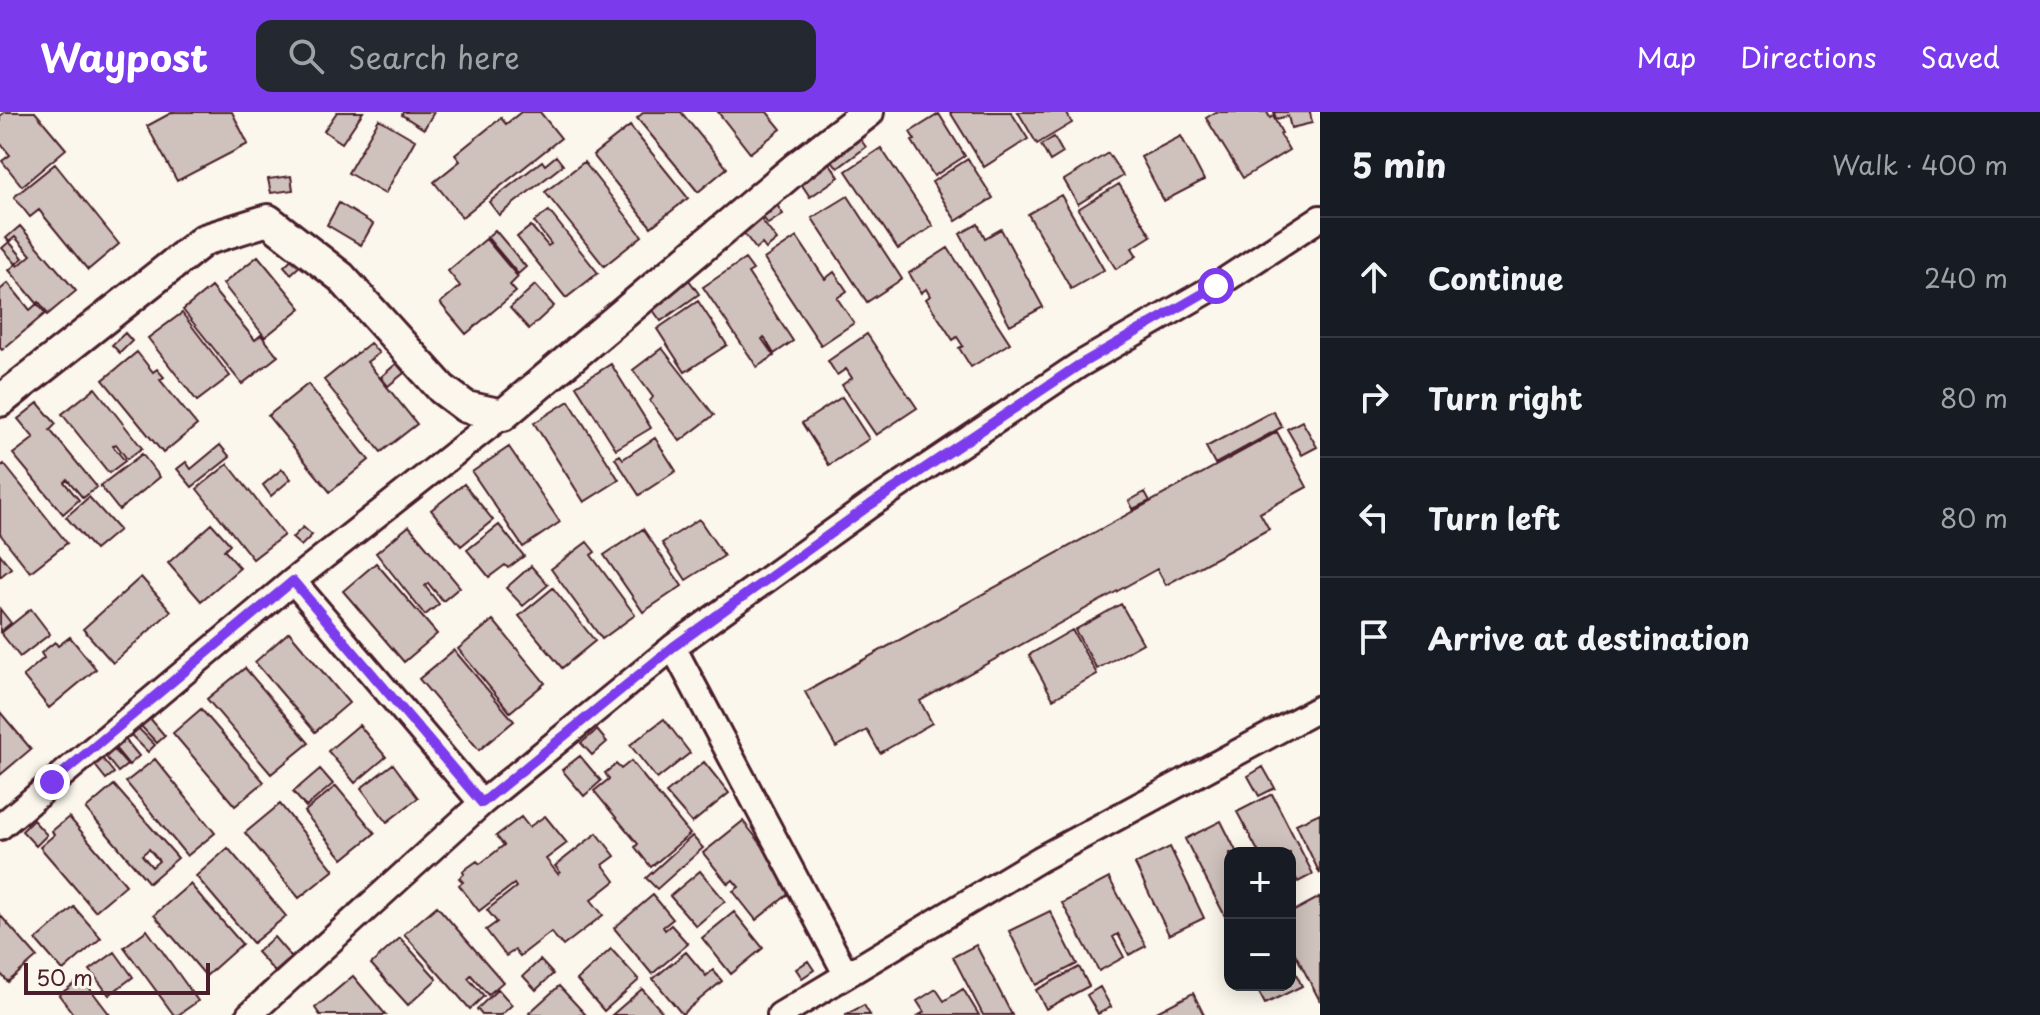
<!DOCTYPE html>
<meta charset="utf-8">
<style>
:root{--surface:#171b24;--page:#242831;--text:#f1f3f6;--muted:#9ea1a6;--line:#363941;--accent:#7c3aed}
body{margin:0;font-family:"Playpen Sans",sans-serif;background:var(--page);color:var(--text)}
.controls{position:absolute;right:24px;bottom:24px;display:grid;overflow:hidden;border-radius:16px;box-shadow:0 4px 20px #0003}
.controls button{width:72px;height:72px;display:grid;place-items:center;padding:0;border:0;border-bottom:2px solid var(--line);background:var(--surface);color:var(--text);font:40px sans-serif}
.scale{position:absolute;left:24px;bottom:20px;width:186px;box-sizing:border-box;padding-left:8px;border:4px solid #4a1f2b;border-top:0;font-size:22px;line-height:28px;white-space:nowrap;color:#4a1f2b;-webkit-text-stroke:6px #fbf7ec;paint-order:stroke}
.stop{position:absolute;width:24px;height:24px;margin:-18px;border:6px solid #7c3aed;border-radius:50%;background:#fff}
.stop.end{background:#7c3aed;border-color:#fff;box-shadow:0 2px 8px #0008}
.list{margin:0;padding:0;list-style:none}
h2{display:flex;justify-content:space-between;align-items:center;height:104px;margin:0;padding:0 32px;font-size:34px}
h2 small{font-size:26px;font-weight:400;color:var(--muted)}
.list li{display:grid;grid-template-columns:52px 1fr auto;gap:24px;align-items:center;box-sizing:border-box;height:120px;padding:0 32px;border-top:2px solid var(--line)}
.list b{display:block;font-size:30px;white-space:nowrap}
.list em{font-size:26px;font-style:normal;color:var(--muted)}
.icon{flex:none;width:44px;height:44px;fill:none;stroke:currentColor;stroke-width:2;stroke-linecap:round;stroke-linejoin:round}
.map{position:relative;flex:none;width:1320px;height:903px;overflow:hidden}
header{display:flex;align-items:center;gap:48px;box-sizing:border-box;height:112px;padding:0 40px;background:var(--accent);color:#fff}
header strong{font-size:38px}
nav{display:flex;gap:44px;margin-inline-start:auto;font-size:28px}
.search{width:560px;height:72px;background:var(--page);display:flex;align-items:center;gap:20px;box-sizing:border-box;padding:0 28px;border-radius:16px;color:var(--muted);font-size:30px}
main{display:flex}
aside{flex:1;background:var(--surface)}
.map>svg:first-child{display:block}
</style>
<header>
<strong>Waypost</strong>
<div class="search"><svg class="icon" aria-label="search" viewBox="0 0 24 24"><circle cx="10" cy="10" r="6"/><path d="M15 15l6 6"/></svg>Search here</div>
<nav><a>Map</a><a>Directions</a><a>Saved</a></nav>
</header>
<main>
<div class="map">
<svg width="1320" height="903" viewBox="0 0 1320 903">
<rect width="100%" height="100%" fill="#fbf7ec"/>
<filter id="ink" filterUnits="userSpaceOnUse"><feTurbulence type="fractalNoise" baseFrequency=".0125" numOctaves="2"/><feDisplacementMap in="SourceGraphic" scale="16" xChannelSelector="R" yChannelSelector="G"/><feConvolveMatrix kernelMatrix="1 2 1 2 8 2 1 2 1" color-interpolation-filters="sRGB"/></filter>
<g filter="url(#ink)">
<path fill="#cfc2bc" stroke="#4a1f2b" stroke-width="2" fill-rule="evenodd" d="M5,0H35L66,37L22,74L2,49L10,43L0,31V4Z
M173,0H232L248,32L177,69L147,14Z
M337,0H363L342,31L324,19Z
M403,0H434L424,17L402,3Z
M521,0H540L561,26L462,105L434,70L460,49L455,43L501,6L506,12Z
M644,0H681L727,56L698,80L637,6Z
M718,0H767L781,17L750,41Z
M950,0H1011L1028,27L984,55Z
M1018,0H1066L1072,11L1037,32Z
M1216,0H1267L1270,6L1273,4L1282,21L1280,22L1289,38L1243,66L1206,6Z
M1274,0H1310L1312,11L1291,16L1288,4L1276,7Z
M939,2L965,44L934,64L912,29L915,28L910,20Z
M379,7L415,28L385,82L348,61Z
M630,14L688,86L651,115L593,43Z
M852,16L866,35L838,56L826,41Z
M1181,24L1204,68L1164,89L1141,45Z
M1054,25L1063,41L1050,49L1041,33Z
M881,36L933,114L898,137L846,59Z
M1108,41L1123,64L1078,92L1064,68Z
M556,44L563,53L499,103L489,90L542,49L545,53Z
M825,44L839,65L810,85L796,64Z
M968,47L993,86L956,109L932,70Z
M584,50L642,124L604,154L545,80Z
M55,52L119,132L88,158L39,98L30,105L14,85Z
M291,64L293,78L271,81L268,67Z
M1119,72L1151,124L1132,136L1137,144L1116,157L1078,97Z
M770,83L783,102L768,112L755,94Z
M1061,83L1104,158L1071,177L1028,102Z
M848,84L902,167L867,190L812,106Z
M339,91L373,112L361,133L327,113Z
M549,99L598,161L566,186L517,125L531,114L548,134L551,132L534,110Z
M757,102L777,128L766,137L762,132L756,137L740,116Z
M978,112L985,126L1001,117L1043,195L1010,213L960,122Z
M20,114L76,179L47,203L9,158L23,146L6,126Z
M495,118L526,155L518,162L487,125Z
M15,125L31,143L18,154L2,136Z
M797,125L825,167L834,160L847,179L837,186L854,211L821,233L764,147Z
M486,127L518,165L510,173L516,180L466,222L440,191L460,174L448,159Z
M948,136L1010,231L971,255L959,236L963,234L957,225L953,228L926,187L930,184L926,177L921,181L909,161Z
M296,143L303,151L291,162L284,154Z
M258,144L301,196L265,225L223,172Z
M745,147L753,158L748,161L793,229L774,242L764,225L762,227L774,244L757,255L703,175Z
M684,161L699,182L661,209L649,193Z
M8,171L30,198L39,190L47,200L2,238L0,236V178Z
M535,173L554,194L529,217L510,196Z
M211,175L255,228L261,223L278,244L242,272L183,198Z
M698,189L727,233L685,260L657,217Z
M182,201L230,264L197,289L148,226Z
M125,221L132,229L120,241L112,233Z
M867,222L917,296L876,323L842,273L852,266L846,257L837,263L828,249Z
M370,231L379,241L367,250L417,312L381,340L324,268Z
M662,236L714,303L680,329L650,289L653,285L633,258Z
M137,240L153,260L157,257L164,265L160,268L197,313L163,341L103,268Z
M397,251L404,261L388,274L381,265Z
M611,252L651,316L616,337L576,274Z
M308,272L369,348L330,380L268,304Z
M95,276L142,336L127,347L116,332L113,334L125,349L109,361L62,302Z
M842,285L869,327L829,353L802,311Z
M569,289L619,368L584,390L534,311Z
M38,291L56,312L50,318L97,375L83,386L67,367L64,370L79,388L63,402L13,342L34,326L18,307Z
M1273,299L1282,315L1215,352L1206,335Z
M1302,309L1317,335L1302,343L1287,317Z
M1277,320L1307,375L1260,401L1269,417L1166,473L1157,457L920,589L932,611L880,641L867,618L836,635L805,580Z
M655,326L676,359L639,383L615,346L620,343L623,347Z
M220,333L230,345L192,375L177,357L186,350L191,357Z
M509,335L560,410L523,435L472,360Z
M142,342L160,365L119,398L100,374Z
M4,352L67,431L30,460L0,422V355Z
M228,352L284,423L253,447L197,377Z
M282,357L291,367L271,384L263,373Z
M464,372L493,408L461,434L431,398Z
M1145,380L1150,389L1133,397L1129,389Z
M89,385L119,418L95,438L66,405Z
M699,407L724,444L686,468L662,431Z
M212,412L230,432L224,438L240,456L201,489L168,451Z
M499,413L524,444L508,456L505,453L489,465L467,438Z
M409,414L460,475L443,489L428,471L425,474L439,492L425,503L376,441Z
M303,415L312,423L301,434L292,426Z
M643,417L682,474L643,500L604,443Z
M587,430L595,440L591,443L635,503L602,527L551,457Z
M0,442L11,456L0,465Z
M376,451L437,522L404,550L343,479Z
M531,454L548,473L523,494L506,476Z
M141,465L171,499L113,551L83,517Z
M553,476L595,529L562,556L519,504Z
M1121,492L1143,531L1097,557L1075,518Z
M0,497L11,511L0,520Z
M31,497L50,522L20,545L1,521Z
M493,508L545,571L510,600L458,537Z
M1072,518L1097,562L1053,587L1029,543Z
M289,520L349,591L315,620L255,550Z
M70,525L96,557L49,596L23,564L44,546L41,541L55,530L58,534Z
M454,538L514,609L479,638L419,567Z
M245,556L309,631L271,662L207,587Z
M201,597L264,670L235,694L173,621Z
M0,600L31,637L0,663Z
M149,605L165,624L157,631L140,613Z
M664,607L690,641L657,667L630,633Z
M359,613L386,645L355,671L328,639Z
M138,616L155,633L148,640L131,623Z
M597,618L607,630L592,643L581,631Z
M125,627L139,644L129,653L115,636Z
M114,638L127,653L118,660L106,645Z
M580,644L601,669L584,684L562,658Z
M102,646L114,661L106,667L94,652Z
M155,647L215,721L187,744L126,670Z
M631,649L690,722L651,755L635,735L638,732L594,679L609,667L605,661L616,652L621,657Z
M704,650L729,681L692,711L666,681Z
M393,652L418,686L387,710L361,676Z
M1263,655L1275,676L1259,684L1248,664Z
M320,657L333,672L306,695L293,680Z
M114,673L178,746L149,771L86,697ZM149,737L159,749L152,755L142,743Z
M336,674L375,721L343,747L304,700Z
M1272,682L1313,762L1298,770L1290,756V741H1259L1237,700Z
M280,692L334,758L299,786L245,721Z
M1320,701V762L1296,712Z
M545,704L567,731L546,747L558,762L560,760L555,754L597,721L615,744L603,753L615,769L591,788L603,803L563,834L551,820L520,844L515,838L506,844L486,818L497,810L487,798L516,775L514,772L479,799L459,773L463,770L459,766L464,762L463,759L477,749L480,752L504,733L496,724L521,705L529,715Z
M69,705L126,773L95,799L40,735L54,723L52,719Z
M33,708L47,723L36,734L22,719Z
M743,709L796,776L756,808L733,779L739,775L733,768L728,772L703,741Z
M1221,709L1237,741H1230V806L1227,808L1185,727Z
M692,724L703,736L657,777L646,766Z
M1170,735L1204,806L1169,823L1135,752Z
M228,736L286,804L253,831L196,764Z
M700,759L725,789L696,814L670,784Z
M1109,766L1146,834L1129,843L1118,822L1113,825L1124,845L1099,859L1062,791Z
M190,772L242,832L206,864L154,803Z
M653,783L673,807L663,815L665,818L671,813L688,832L652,862L614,816Z
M1320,785V889L1290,832V801Z
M437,794L503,870L488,883L471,863L468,866L484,884L470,897L404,822Z
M74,795L101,826L63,859L36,828Z
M1050,799L1077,852L1036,873L1009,819Z
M734,800L763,836L731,862L702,826Z
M0,803L37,845L8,870L0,861Z
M147,818L198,889L178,903H174L124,835Z
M274,825L292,846L275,860L257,840Z
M400,826L437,867L408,893L371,852Z
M976,833L1012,903H983L953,845Z
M611,837L639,868L604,899L577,868Z
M115,840L133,865L109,883L90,858Z
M686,840L706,864L713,858L722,869L682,902L653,867Z
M540,848L553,862L536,878L523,864Z
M808,849L814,858L802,866L796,857Z
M1290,850L1302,874L1265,892L1255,873H1290Z
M1079,855L1089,874L1046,897L1036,878Z
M353,864L386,903H320L315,896Z
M82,866L110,903H74L59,883Z
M559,874L586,903H531L529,901Z
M1100,875L1111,895L1098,902L1087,883Z
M498,877L512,893L501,903H482L477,897Z
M642,877L665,903H612Z
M936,877L944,889L963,877L979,903H919L924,900L917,889Z
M1193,881L1204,903H1151Z
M864,893L870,903H845Z"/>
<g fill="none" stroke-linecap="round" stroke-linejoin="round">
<defs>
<path id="minor" d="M293,469L482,691
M673,535L846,862
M0,715L293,469L503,303
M249,903L482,691L673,535L870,393L1079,253L1216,174L1320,106
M780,903L1040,747L1320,596"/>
<path id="tertiary" d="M0,289L204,128L268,108L341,165L442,277L466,295L503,303L797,55L868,0"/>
</defs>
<use href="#minor" stroke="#4a1f2b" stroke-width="30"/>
<use href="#tertiary" stroke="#4a1f2b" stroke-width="36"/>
<use href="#minor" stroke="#fbf7ec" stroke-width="24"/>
<use href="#tertiary" stroke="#fbf7ec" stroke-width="30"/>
</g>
</g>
<g fill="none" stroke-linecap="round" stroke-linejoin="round" filter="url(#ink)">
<path stroke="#7c3aed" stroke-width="10" d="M52,670L293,469L482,691L673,535L870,393L1079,253L1216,174"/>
</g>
</svg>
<div class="controls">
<button>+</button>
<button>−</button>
</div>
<div class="scale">50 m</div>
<div class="stop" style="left:1216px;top:174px"></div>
<div class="stop end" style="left:52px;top:670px"></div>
</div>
<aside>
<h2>5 min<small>Walk · 400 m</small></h2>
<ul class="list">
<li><svg class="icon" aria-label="ahead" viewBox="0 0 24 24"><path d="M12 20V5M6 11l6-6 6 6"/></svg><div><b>Continue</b></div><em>240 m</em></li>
<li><svg class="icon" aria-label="right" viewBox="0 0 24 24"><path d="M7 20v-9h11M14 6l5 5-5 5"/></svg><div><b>Turn right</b></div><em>80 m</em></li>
<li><svg class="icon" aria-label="left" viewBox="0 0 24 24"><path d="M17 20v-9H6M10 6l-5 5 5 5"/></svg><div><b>Turn left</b></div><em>80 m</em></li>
<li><svg class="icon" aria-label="arrive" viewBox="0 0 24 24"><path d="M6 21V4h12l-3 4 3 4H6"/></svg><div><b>Arrive at destination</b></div></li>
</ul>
</aside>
</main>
